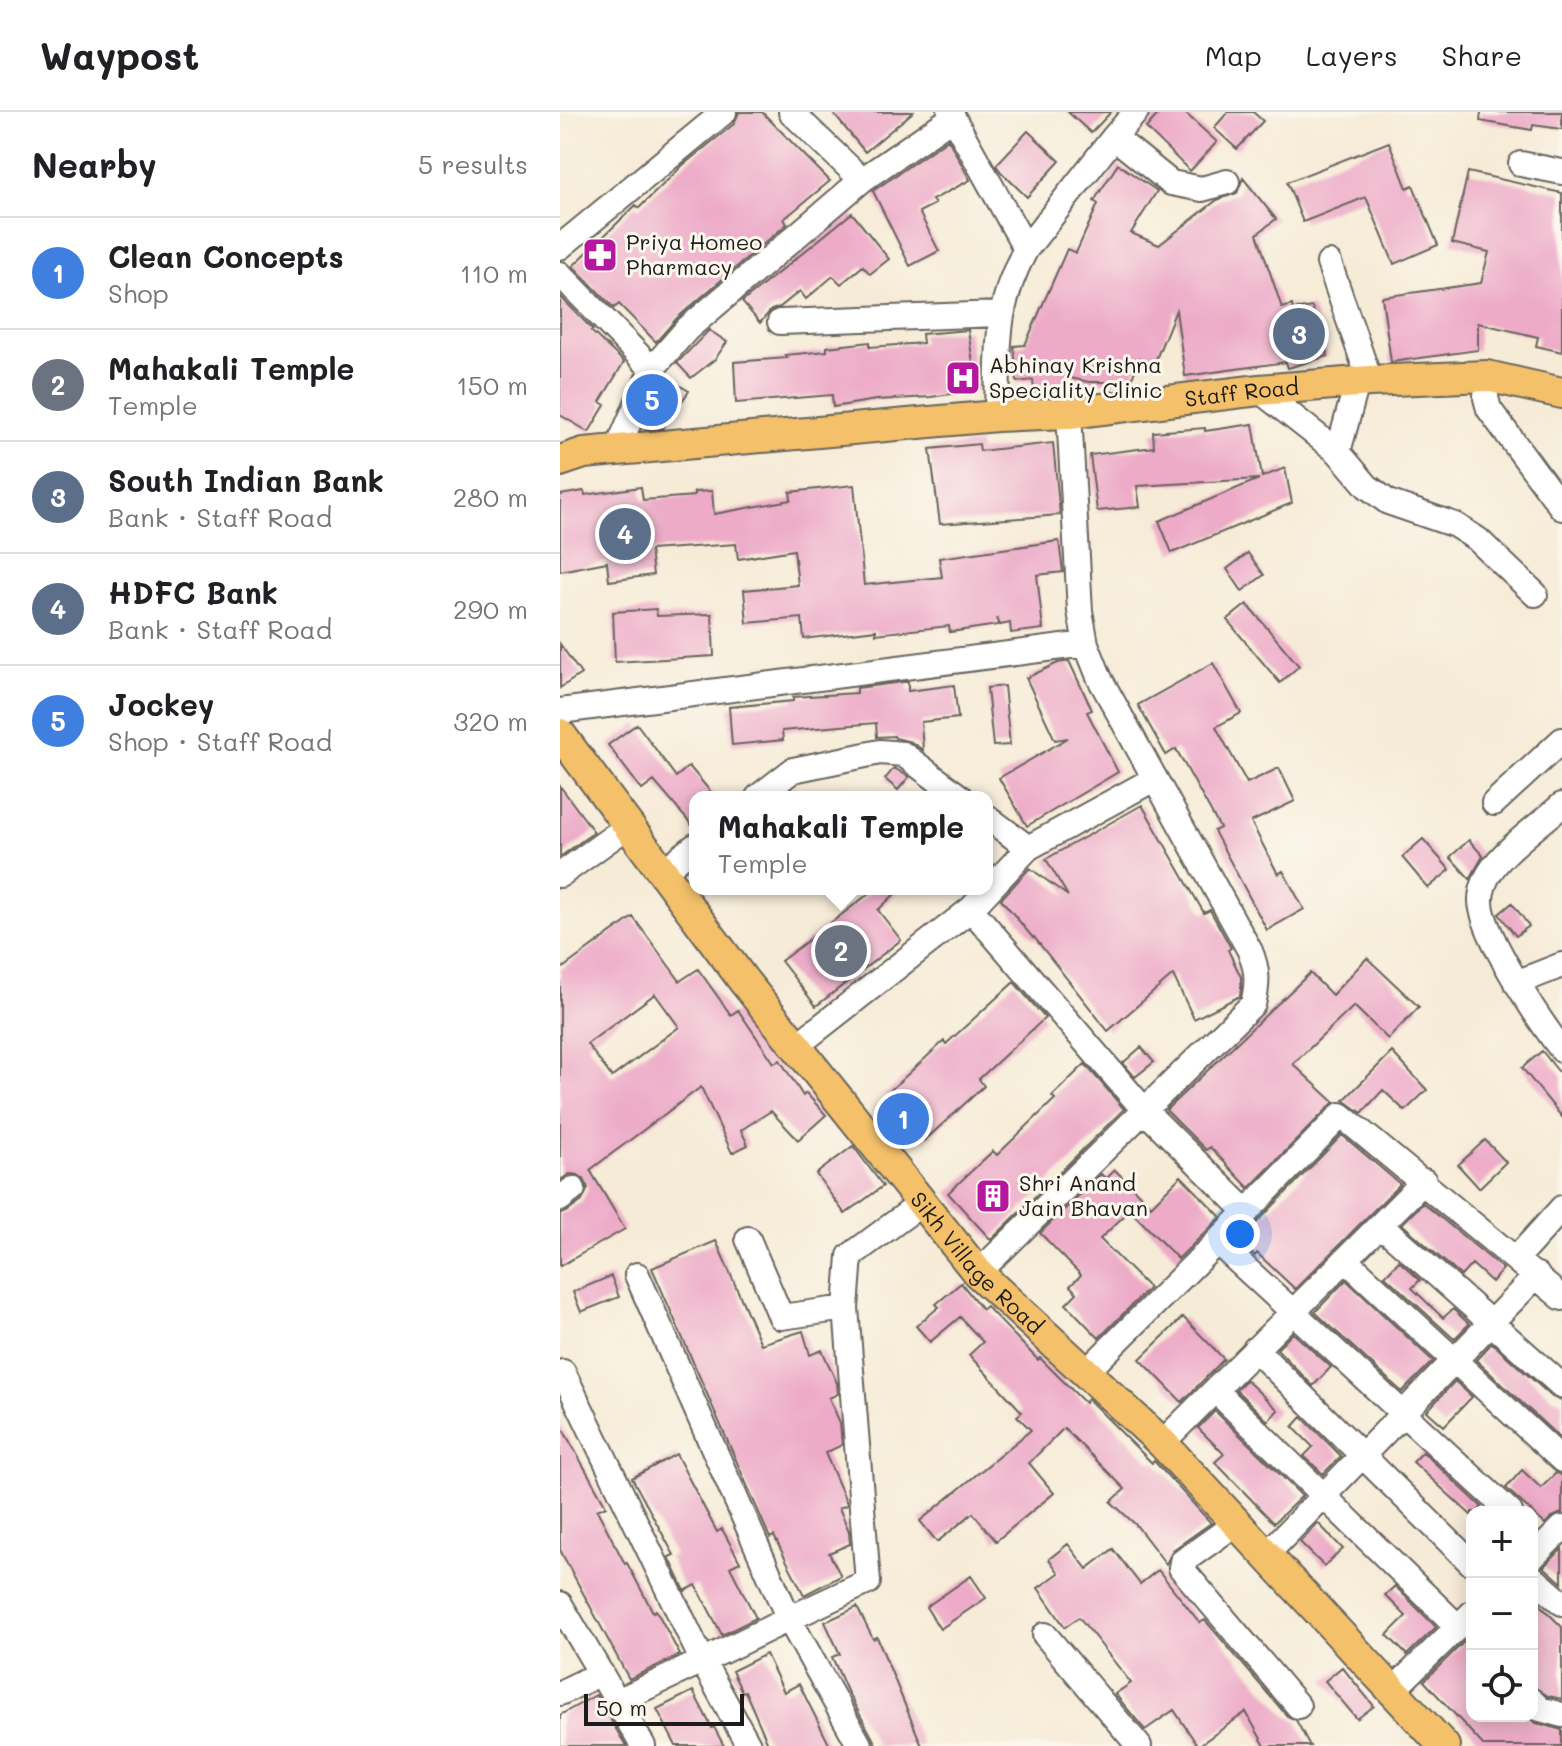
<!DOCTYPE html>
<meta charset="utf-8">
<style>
:root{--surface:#fff;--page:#f6f6f6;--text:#202124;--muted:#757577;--line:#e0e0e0;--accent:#7c3aed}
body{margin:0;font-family:Mali,sans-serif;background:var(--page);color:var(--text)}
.controls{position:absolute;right:24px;bottom:24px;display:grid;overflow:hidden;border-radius:16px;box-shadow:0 4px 20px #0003}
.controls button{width:72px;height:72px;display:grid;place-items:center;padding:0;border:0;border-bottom:2px solid var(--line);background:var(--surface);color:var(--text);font:40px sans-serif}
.scale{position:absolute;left:24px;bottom:20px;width:160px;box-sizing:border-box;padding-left:8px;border:4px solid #1c1c1c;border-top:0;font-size:22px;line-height:28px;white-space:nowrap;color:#1c1c1c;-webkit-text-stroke:6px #fbf7ec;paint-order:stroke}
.you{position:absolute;left:680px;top:1122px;width:28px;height:28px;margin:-20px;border:6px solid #fff;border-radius:50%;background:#1a73e8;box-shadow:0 0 0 12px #1a73e833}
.badge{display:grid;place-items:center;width:52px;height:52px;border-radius:50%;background:var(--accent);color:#fff;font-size:26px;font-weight:700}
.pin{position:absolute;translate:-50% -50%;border:4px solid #fff;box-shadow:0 2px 8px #0006}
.popup{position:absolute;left:129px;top:679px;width:304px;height:104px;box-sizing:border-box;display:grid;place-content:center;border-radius:16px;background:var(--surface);filter:drop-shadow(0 2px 6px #0005);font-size:26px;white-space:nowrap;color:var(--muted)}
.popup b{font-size:30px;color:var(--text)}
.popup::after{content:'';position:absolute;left:50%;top:100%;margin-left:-16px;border:16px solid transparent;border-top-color:var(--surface)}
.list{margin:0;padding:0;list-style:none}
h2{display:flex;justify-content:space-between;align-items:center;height:104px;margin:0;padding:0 32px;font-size:34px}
h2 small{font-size:26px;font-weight:400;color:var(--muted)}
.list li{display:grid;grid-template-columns:52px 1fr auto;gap:24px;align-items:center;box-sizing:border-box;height:112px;padding:0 32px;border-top:2px solid var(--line)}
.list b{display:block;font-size:30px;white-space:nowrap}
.list p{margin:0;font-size:26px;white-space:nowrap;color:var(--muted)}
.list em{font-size:26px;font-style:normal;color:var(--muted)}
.icon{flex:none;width:44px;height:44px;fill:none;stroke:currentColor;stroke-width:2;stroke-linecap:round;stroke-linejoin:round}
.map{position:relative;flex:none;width:1002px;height:1634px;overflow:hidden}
header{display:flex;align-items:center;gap:48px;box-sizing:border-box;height:112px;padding:0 40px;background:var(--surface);border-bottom:2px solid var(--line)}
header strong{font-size:38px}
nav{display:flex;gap:44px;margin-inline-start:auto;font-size:28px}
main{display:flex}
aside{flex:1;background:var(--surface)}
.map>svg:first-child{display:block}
</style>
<header>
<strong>Waypost</strong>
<nav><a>Map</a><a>Layers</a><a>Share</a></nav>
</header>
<main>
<aside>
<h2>Nearby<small>5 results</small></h2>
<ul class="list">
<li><span class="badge" style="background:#3f7fe0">1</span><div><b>Clean Concepts</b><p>Shop</p></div><em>110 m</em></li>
<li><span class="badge" style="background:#6b7280">2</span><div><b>Mahakali Temple</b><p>Temple</p></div><em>150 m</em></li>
<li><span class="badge" style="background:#5c6f8a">3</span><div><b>South Indian Bank</b><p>Bank · Staff Road</p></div><em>280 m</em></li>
<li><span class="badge" style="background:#5c6f8a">4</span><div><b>HDFC Bank</b><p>Bank · Staff Road</p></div><em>290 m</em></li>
<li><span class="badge" style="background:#3f7fe0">5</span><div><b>Jockey</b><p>Shop · Staff Road</p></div><em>320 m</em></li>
</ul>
</aside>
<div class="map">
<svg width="1002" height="1634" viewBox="0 0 1002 1634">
<rect width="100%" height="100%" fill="#fbf7ec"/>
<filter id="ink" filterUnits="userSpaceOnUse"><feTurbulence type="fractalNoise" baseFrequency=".0125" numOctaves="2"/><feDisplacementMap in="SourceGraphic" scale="16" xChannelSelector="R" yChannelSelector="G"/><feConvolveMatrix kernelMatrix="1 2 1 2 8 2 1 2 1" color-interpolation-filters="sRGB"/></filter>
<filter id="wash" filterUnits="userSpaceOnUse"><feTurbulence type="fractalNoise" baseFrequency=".006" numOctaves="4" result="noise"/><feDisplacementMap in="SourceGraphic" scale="32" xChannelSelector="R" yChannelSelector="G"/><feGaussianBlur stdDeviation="1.8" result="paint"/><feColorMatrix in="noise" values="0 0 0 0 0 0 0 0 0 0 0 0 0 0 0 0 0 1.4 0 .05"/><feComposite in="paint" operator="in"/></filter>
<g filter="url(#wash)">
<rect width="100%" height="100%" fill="#f6ebd7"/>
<g id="blocks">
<path fill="#edabc8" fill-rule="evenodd" d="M179,0H202L270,69L224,107L227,112L117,206L96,230L59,192L54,196L13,154L76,93L79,96L123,53L174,12Z
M272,0H353L305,40Z
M508,0H551L531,21Z
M600,0H624L657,30L630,59L586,16Z
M668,0H693L703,9L677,37L654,16Z
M921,0H1002V17L973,13L972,18L920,9Z
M468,19L500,49L467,85L441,60L436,53Z
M388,27L410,68L372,88L375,92L359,100L379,139L350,154L313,79Z
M829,30L847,76L853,73L878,133L834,152L806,85L743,110L727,70Z
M558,52L597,79L571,121L599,133L657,88L677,81L683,66L716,107L697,122L722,196L732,193L733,198L752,195L768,244L728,256L726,250L625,264L616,198L594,252L579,246L571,270H529L506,265L507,276L474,280L473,268L457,270L454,234L465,233L507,137L516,141L538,92L534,89Z
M908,60L1002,81V240L976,234L978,225L918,211V238L831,250L822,185L921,171L929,140L892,131Z
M292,101L329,147L310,162L303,154L281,172L273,164L246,187L240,179L220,195L211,198L200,211L182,190Z
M0,184L33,218L31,219L64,250L40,290L45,293L29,320L0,303Z
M149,218L167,230L155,247L131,266L117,251Z
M408,218L417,278L371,285L316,288L273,295L272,283L176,291L174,250L228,246L225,243L267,239V235L310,230V235L363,231L362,222Z
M105,265L129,279L103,316L86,317L83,316Z
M693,312L702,365L725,356L732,391L612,441L599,409L699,367L577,374L580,395L537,399L530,343L594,335L593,320L645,316V319Z
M493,331L500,403L380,412L370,337L419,332L420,339Z
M294,373L304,473L382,465L379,446L499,429L503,460L477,463L483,517L451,521L450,511L440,513L437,506L438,513L390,520L389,514L316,522V518L244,527L242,506L187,511L184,478L238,473L234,438L178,447L176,432L90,438L93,463L49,469L47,450L0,459V383L24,379L25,383L81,375L83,388L134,384V380L152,379L154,402L231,388L230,380Z
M688,441L704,463L682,479L667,457Z
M687,492L739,554L720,571L667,508Z
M96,497L97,504L152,502L154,544L55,550L53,500Z
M0,532L21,562L0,576Z
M509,549L532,598L527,600L558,660L467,714L439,666L508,626L495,628L466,566L498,551Z
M653,551L681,601L656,615L687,671L719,656L735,689L691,710L718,762L723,759L744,797L707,818L654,719L660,716L616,637L606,643L578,593Z
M343,570H348V579L394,573L398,606L361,610L363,638L351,630L335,626L334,624L317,625L316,611L222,619L223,628L172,633L169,595L233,589V585L297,581V576Z
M444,574L450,633L433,634L427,576Z
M77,612L116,665L129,654L155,685H135V717L94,669L82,678L48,633Z
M334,656L349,665L338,678L325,667Z
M0,674L34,720L0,745Z
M582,693L644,801L650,798L671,836L668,838L681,865V876L680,884L634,907L613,863L548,919L474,825L473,826L441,787L470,756L508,784L486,747Z
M863,727L890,758L868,776L842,745Z
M909,728L923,744L910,767L890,745Z
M315,777H340L318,798L341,828L256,894L221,849Z
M952,791L969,814L956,824L939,802Z
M73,805L120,869L138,857L171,903L178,898L214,951L220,948L243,984L246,981L266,1003L238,1028L211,999L181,1018L188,1033L172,1041L141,975L30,1058L65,1117L0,1154V1102L8,1099L22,1089L28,1076L24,1067L18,1063L10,1062L0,1068V858ZM95,882L119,915L52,965L27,932Z
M807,846L859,895L828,927L794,894L733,952L774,990L689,1076L650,1035L646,1038L606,998L750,861L772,883Z
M454,870L485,906L419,967L424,974L364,1029L324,984L384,929L386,932Z
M581,935L594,950L575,965L563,951Z
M982,939L1002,964V1005L962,956Z
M832,940L867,978L845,999L823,978L802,1001L784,988Z
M525,952L564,997L431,1128L388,1081L433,1039L437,1043L495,987L492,984Z
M782,1023L840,1072L735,1177L697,1141L695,1144L679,1129Z
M925,1028L946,1050L919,1076L898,1053Z
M293,1034L323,1074L285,1102L256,1062Z
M555,1058L591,1094L621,1064L661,1105L618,1147L570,1098L540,1127L589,1176L539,1226L506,1192L517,1181L510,1174L521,1163L480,1121L541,1062L546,1067Z
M863,1091L943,1157L932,1170L912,1152L901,1164L842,1112Z
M156,1129L201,1232L243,1219L250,1243L262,1238L277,1271L278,1282L269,1286L280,1311L282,1333L265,1341L286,1389L287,1393L279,1396L289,1419L290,1432L269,1441L281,1464L244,1483L214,1424L210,1426L92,1156Z
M839,1149L860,1168L852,1176L883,1206L893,1197L909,1212L894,1227L825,1164Z
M51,1164L59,1185L21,1200L13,1180Z
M786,1168L873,1249L842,1280L755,1200Z
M401,1171L422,1197L426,1194L478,1248L480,1246L525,1291L528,1287L592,1351L594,1349L651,1411L613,1438L606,1452L576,1413L551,1390L565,1377L504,1316L469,1351L494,1381L436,1429L413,1401L377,1430L360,1409L471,1318L457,1304L462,1300L409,1243L423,1230L400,1205L370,1230L356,1214L379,1195L376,1192Z
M623,1205L664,1247L622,1290L580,1247Z
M733,1221L771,1255L753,1274L717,1237Z
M932,1231L992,1285L1002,1289V1328L916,1248Z
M686,1268L718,1298L708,1309L676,1278Z
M895,1269L912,1285L884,1314L867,1299Z
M655,1299L742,1384L714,1411L655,1350L664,1342L638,1316Z
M742,1305L781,1344L763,1362L744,1344L753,1335L733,1315Z
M0,1312L46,1394L37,1398L65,1452L67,1451L93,1500L96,1498L120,1543L69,1567L0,1438Z
M863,1340L922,1395L917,1400H912V1404L853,1350Z
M116,1342L157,1420L162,1417L180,1450L170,1455L196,1506L162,1523L136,1473L125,1479L109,1445L114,1443L72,1366Z
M962,1358L981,1376L996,1361L1002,1363V1401L992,1405L985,1412L946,1376Z
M758,1411L783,1437L764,1454L740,1430Z
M508,1432L527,1457L553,1437L580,1472L598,1458L640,1511L645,1508L727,1604L736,1608L750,1634H705L686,1600L638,1634L614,1598L585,1618L555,1582L571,1571L519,1505L505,1515L478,1476L499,1461L489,1447Z
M1002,1437V1471L984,1455Z
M411,1464L426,1486L380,1517L366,1495Z
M835,1474L876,1515L847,1543L827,1523L846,1504L825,1483Z
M972,1485L1002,1515V1587L988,1584L972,1574Z
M297,1495L313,1527L317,1525L362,1634H317L287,1579L272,1545L280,1542L265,1510Z
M912,1522V1604H966L976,1611L1002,1618V1634H924L864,1569Z
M206,1542L224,1580L239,1572L270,1634H209L185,1579L182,1580L172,1559Z
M782,1555L814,1594L797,1607L765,1569Z
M133,1579L152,1616L154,1615L164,1634H116L97,1597Z
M36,1583L66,1634H0V1603Z"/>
</g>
</g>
<g filter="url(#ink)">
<use href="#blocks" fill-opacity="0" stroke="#68645d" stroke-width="2"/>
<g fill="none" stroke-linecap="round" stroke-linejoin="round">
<defs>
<path id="minor" d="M231,0L302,68
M390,0L466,137
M554,25L611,71L642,77L667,70
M961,52L1002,60
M0,135L164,0
M769,151L810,269
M0,162L92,257
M220,210L440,202
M927,264L926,286L929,297L1002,396
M699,278L778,340L807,374L828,390L895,413L917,427L975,482
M437,304C439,240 433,196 466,137L554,25L576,0
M57,338L92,257L127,217L302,68L393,5
M778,340L797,271
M0,599L526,532
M198,685L233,658L320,640L343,642L400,685
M934,691L1002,628
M1002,693C981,712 934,744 925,770C923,775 921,783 921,788C920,820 981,911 1002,938
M427,705L468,736
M102,760L135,734
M0,763L68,714
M411,797L585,999L687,1100
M956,871L1002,853
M236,934L411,797L468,736L594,667
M0,1087L13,1077
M821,1113L1002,1274
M188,1127L221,1205L286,1196
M657,1130L781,1003L1002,1186
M956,1147L1002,1096
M786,1148L1002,1348
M418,1161L693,892C698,872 698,858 690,839L540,567L526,532L520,499L509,301
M77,1163L228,1505L300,1634
M695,1237L912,1452
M3,1260L143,1550L189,1634
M526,1260L657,1130L950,1400
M655,1278L898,1515
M602,1331L864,1069
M678,1410L622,1450L621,1456L738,1594
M707,1442L977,1163
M972,1446L1002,1416
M972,1465L1002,1491
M0,1492L57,1589C142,1551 223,1508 308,1470L286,1196L290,1144L362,1091
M485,1523L579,1634
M832,1579L912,1501
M0,1581L41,1561
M57,1589L83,1634
M972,1589L980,1597L1002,1603"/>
<g id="major">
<path id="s1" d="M0,349L24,341L57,338L437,304L509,301L699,278L810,269L927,264L1002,281"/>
<path id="s2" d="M0,622L183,868L418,1161L602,1331L884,1634"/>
</g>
</defs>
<use href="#minor" stroke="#68645d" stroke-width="28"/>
<use href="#major" stroke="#68645d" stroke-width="34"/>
<use href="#minor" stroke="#fff" stroke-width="24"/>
<use href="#major" stroke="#f4c16a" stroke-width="30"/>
</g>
</g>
<defs>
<symbol id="pharmacy-square" viewBox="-11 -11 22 22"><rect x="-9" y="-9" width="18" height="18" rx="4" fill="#b5179e" stroke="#fbf7ec"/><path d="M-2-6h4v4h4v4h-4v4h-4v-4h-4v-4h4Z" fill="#fff"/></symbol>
<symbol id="hospital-square" viewBox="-11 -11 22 22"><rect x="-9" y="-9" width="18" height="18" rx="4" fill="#b5179e" stroke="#fbf7ec"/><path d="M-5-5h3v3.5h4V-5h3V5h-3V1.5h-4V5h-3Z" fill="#fff"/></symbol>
<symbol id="building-square" viewBox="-11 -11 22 22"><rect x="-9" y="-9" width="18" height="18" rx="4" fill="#b5179e" stroke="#fbf7ec"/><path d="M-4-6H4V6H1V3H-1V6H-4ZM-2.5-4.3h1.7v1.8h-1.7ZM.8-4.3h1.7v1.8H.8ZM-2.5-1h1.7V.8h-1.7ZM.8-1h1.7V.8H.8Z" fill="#fff"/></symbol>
</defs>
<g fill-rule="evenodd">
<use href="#pharmacy-square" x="20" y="123" width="40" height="40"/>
<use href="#hospital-square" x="383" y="246" width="40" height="40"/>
<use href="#building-square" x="413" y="1064" width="40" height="40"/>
</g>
<g text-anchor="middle" stroke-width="6" stroke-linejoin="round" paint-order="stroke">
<g font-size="22" fill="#1c1c1c" stroke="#fbf7ec" text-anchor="start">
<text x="66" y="138">Priya Homeo<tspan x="66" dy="25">Pharmacy</tspan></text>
<text x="429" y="261">Abhinay Krishna<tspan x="429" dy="25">Speciality Clinic</tspan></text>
<text x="459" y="1079">Shri Anand<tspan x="459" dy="25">Jain Bhavan</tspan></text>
</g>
<g font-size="22" fill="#1c1c1c" stroke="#fbf7ec">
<text dy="8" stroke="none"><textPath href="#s1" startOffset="686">Staff Road</textPath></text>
<text dy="8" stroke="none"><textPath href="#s2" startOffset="674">Sikh Village Road</textPath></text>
</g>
</g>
</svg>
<div class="controls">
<button>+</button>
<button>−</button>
<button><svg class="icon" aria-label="locate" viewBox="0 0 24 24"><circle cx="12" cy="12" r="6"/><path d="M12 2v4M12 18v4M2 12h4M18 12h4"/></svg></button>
</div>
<div class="scale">50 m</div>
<div class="you"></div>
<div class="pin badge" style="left:343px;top:1007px;background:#3f7fe0">1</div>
<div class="pin badge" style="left:281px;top:839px;background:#6b7280">2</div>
<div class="popup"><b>Mahakali Temple</b>Temple</div>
<div class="pin badge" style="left:739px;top:222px;background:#5c6f8a">3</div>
<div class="pin badge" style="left:65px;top:422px;background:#5c6f8a">4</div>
<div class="pin badge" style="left:92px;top:288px;background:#3f7fe0">5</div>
</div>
</main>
